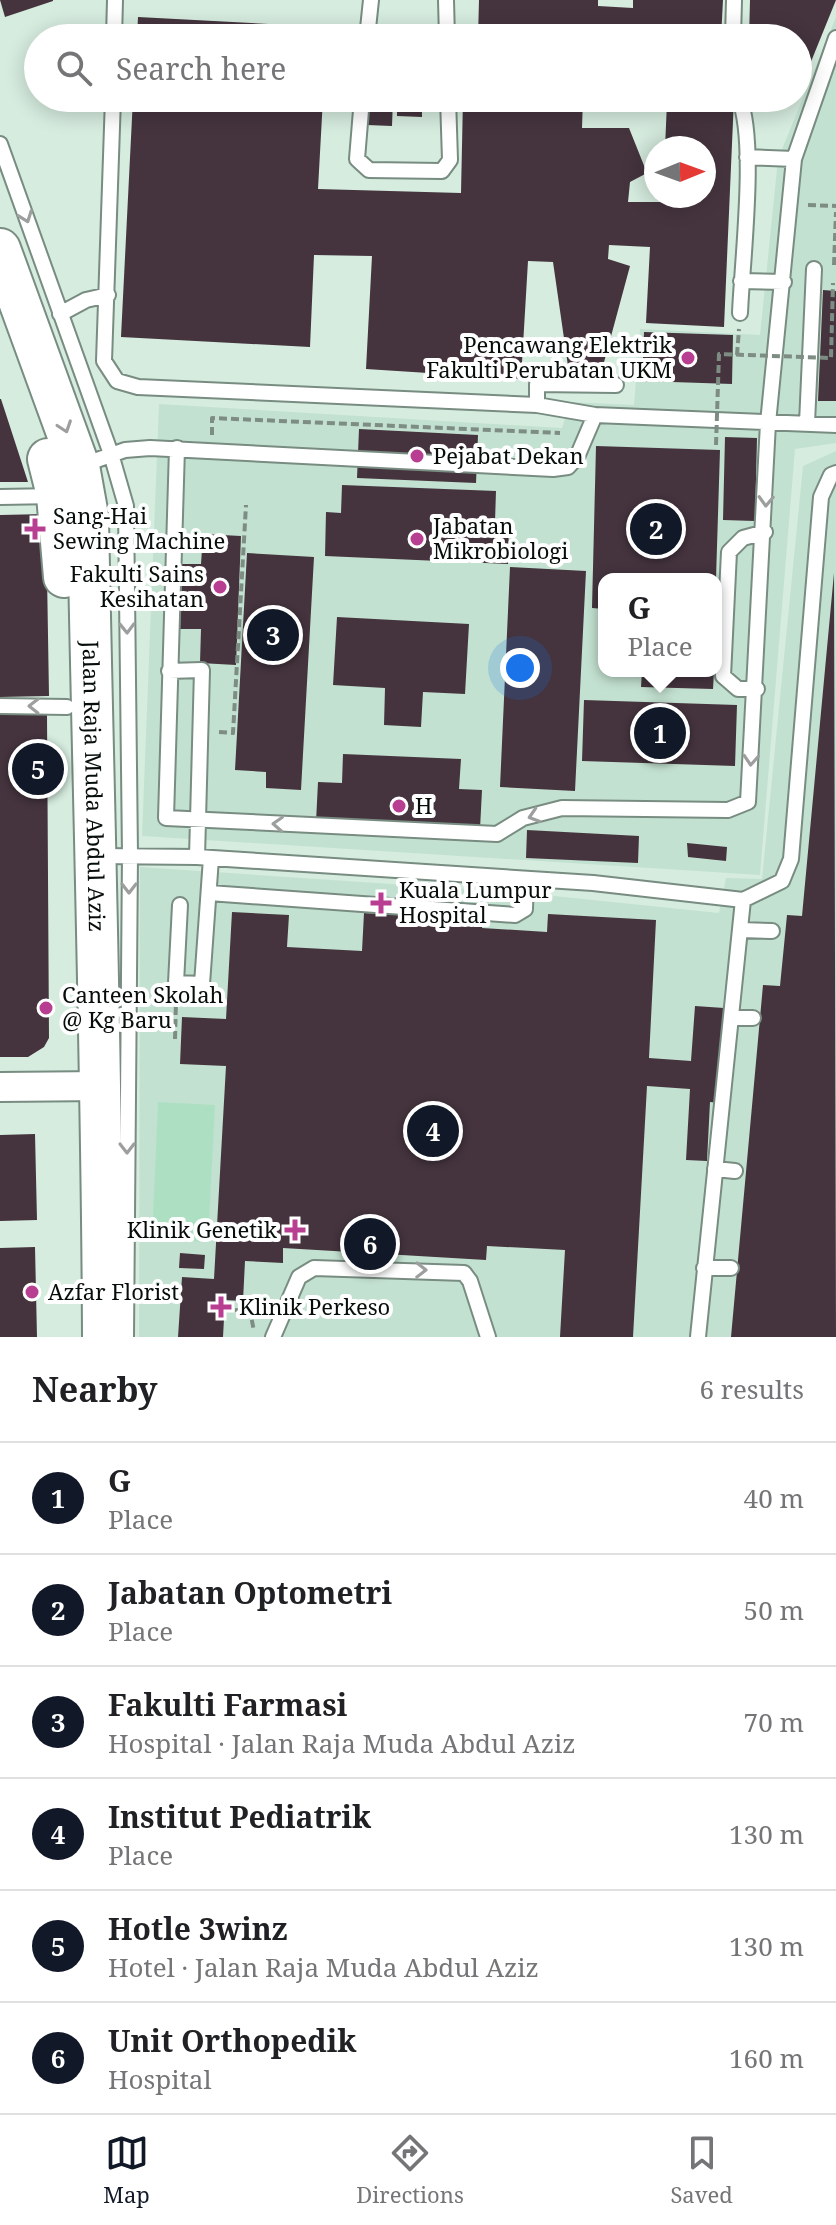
<!DOCTYPE html>
<meta charset="utf-8">
<style>
:root{--surface:#fff;--page:#f6f6f6;--text:#202124;--muted:#757577;--line:#e0e0e0;--accent:#111827}
body{margin:0;font-family:"Noto Serif",serif;background:var(--page);color:var(--text)}
.compass{position:absolute;left:644px;top:136px;width:72px;height:72px;border-radius:50%;background:var(--surface);box-shadow:0 4px 20px #0003;rotate:89deg}
.you{position:absolute;left:520px;top:668px;width:28px;height:28px;margin:-20px;border:6px solid #fff;border-radius:50%;background:#1a73e8;box-shadow:0 0 0 12px #1a73e833}
.badge{display:grid;place-items:center;width:52px;height:52px;border-radius:50%;background:var(--accent);color:#fff;font-size:26px;font-weight:700}
.pin{position:absolute;translate:-50% -50%;border:4px solid #fff;box-shadow:0 2px 8px #0006}
.popup{position:absolute;left:598px;top:573px;width:124px;height:104px;box-sizing:border-box;display:grid;place-content:center;border-radius:16px;background:var(--surface);filter:drop-shadow(0 2px 6px #0005);font-size:26px;white-space:nowrap;color:var(--muted)}
.popup b{font-size:30px;color:var(--text)}
.popup::after{content:'';position:absolute;left:50%;top:100%;margin-left:-16px;border:16px solid transparent;border-top-color:var(--surface)}
.list{margin:0;padding:0;list-style:none}
h2{display:flex;justify-content:space-between;align-items:center;height:104px;margin:0;padding:0 32px;font-size:34px}
h2 small{font-size:26px;font-weight:400;color:var(--muted)}
.list li{display:grid;grid-template-columns:52px 1fr auto;gap:24px;align-items:center;box-sizing:border-box;height:112px;padding:0 32px;border-top:2px solid var(--line)}
.list b{display:block;font-size:30px;white-space:nowrap}
.list p{margin:0;font-size:26px;white-space:nowrap;color:var(--muted)}
.list em{font-size:26px;font-style:normal;color:var(--muted)}
.icon{flex:none;width:44px;height:44px;fill:none;stroke:currentColor;stroke-width:2;stroke-linecap:round;stroke-linejoin:round}
.map{position:relative;flex:none;width:836px;height:1337px;overflow:hidden}
.search{position:absolute;background:var(--surface);box-shadow:0 4px 20px #0003;left:24px;right:24px;top:24px;height:88px;display:flex;align-items:center;gap:20px;box-sizing:border-box;padding:0 28px;border-radius:44px;color:var(--muted);font-size:30px}
.sheet{height:776px;background:var(--surface)}
nav{display:flex;justify-content:space-around;align-items:center;box-sizing:border-box;height:112px;border-top:2px solid var(--line);background:var(--surface);font-size:22px;color:var(--muted)}
nav a{display:grid;justify-items:center;gap:4px}
nav .on{color:var(--accent)}
.map>svg:first-child{display:block}
</style>
<div class="map">
<svg width="836" height="1337" viewBox="0 0 836 1337">
<rect width="100%" height="100%" fill="#d6ecdf"/>
<path fill="#c3e1d0" fill-rule="evenodd" d="M836,17V443L795,449L760,875L142,836L159,404L562,428L570,402L634,405L640,329L760,335L778,159ZM604,579H716V671H604Z
M836,451V1337H139L140,867L525,893L719,913L726,878L762,879L803,466Z"/>
<path fill="#addfc3" d="M158,1102L215,1105L208,1242L152,1239Z"/>
<path fill="#45343e" d="M0,0H53V1L5,17Z
M479,0H598V6L633,8V0H723L721,38H478Z
M750,0H836L806,74H798V38H749Z
M138,17L326,27V38H137Z
M133,98H323L318,189L461,193L463,98H583L582,128H629L647,173L630,182L628,202H663V196H704V148H665L667,102L642,98H734L724,327L646,323L650,247L609,245L608,259L630,266L600,377L569,373L553,262L528,261L521,379L366,369L372,256L314,255L310,347L121,337Z
M368,98H393L392,126L367,125Z
M397,98H422V117L397,116Z
M823,290L836,291V401H818Z
M644,332L733,335L732,384L642,381Z
M0,399H1L28,482H0Z
M359,429L478,435L476,483L357,478Z
M725,437L757,438L755,521L723,520Z
M596,446L720,450L716,579H604V609L592,608Z
M342,485L496,491L495,522H509L508,564L325,556L326,512L341,513Z
M46,514L49,696L0,697V515Z
M203,534L241,536L236,665L200,663L201,629H180L182,564H201Z
M247,553L314,557L301,790L266,788V772L235,770Z
M510,567L586,571L575,791L500,787Z
M834,573L836,1337H731L763,985L780,986L787,915L802,916Z
M337,617L469,624L465,694L423,692L421,727L384,725L385,688L333,685Z
M642,671H714L713,689L641,687Z
M584,700L737,705L735,766L582,761Z
M47,714L49,1038L44,1047L28,1057H0V715Z
M343,754L461,759L459,789L482,790L480,829L316,822L318,782L342,783Z
M527,830L639,836L638,863L526,858Z
M687,843L727,847L726,861L688,857Z
M232,912L289,915L287,947L362,951L364,913L483,920L482,928L547,932L548,914L656,920L649,1058L691,1061L695,1006L724,1008L719,1103L710,1102L707,1161L686,1160L690,1089L647,1086L633,1337H560L565,1250L487,1246L486,1260L283,1248V1263L245,1261L243,1301L225,1300L223,1337H178L182,1277L214,1279L226,1066L180,1064L182,1017L226,1019Z
M35,1134L37,1220L0,1221V1135Z
M35,1247L37,1337H0V1248Z
M180,1253L205,1255L204,1269L179,1268Z"/>
<g fill="none" stroke-linecap="round" stroke-linejoin="round">
<defs>
<path id="service" d="M446,0L447,38
M114,38L115,0
M367,38L371,0
M733,38L734,0
M113,98L104,361L117,381L138,387L537,405V384L616,385
M362,98L357,159L369,170L442,171L450,160L448,98
M739,98C757,140 742,262 740,313
M0,144L111,454L126,506L130,855L126,1337
M747,157L794,159
M741,281L784,282
M60,314L86,300L108,295
M537,405L595,415L836,425
M807,423L814,269
M177,448L166,818L497,834L523,818L562,808L728,810L748,802L768,423L794,159L836,38
M80,466L125,450L150,448L553,469L568,467L577,457L595,415
M0,497L56,496
M169,671L202,670L197,857
M757,689H738L723,676L729,552L743,538L765,532
M0,706L67,707
M98,856L197,857L593,883L743,900
M209,893L515,915L525,909L526,879
M180,905L176,983L202,984L211,858
M740,930L772,931
M731,1018H753
M715,1169L735,1171
M704,1268H731
M273,1337L299,1277L314,1268L464,1273L470,1281L488,1337
M698,1337L743,900L782,881L791,859L821,497L831,475L836,473"/>
<path id="minor" d="M0,1087L102,1086"/>
<g id="secondary">
<path id="s1" d="M0,249L79,466L88,516C93,790 102,1063 103,1337"/>
<path d="M48,459L57,495L64,577"/>
</g>
</defs>
<use href="#service" stroke="#788c81" stroke-width="18"/>
<use href="#minor" stroke="#788c81" stroke-width="32"/>
<use href="#secondary" stroke="#788c81" stroke-width="44"/>
<path stroke="#7e8d84" stroke-width="4" stroke-dasharray="8 4" stroke-linecap="butt" d="M808,205L836,206
M834,265L836,212
M737,355L739,329
M212,435V418L560,433
M219,732L233,733L246,505
M175,1039L176,1001
M235,1310L250,1311L254,1331"/>
<use href="#service" stroke="#fff" stroke-width="14"/>
<use href="#minor" stroke="#fff" stroke-width="28"/>
<use href="#secondary" stroke="#fff" stroke-width="40"/>
<path stroke="#7e8d84" stroke-width="4" stroke-dasharray="8 4" stroke-linecap="butt" d="M716,445L719,354L831,358L833,283"/>
</g>
<defs><path id="oneway-chevron" d="M-2-3.5L2.5 0L-2 3.5" fill="none" stroke-width="1.6" stroke-linecap="round" stroke-linejoin="round" transform="scale(2)"/></defs>
<g stroke="#9c9f9d">
<use href="#oneway-chevron" transform="translate(26 217) rotate(70)"/>
<use href="#oneway-chevron" transform="translate(65 427) rotate(71)"/>
<use href="#oneway-chevron" transform="translate(766 501) rotate(92)"/>
<use href="#oneway-chevron" transform="translate(127 628) rotate(89)"/>
<use href="#oneway-chevron" transform="translate(34 706) rotate(-179)"/>
<use href="#oneway-chevron" transform="translate(751 760) rotate(94)"/>
<use href="#oneway-chevron" transform="translate(534 816) rotate(163)"/>
<use href="#oneway-chevron" transform="translate(278 824) rotate(-177)"/>
<use href="#oneway-chevron" transform="translate(129 888) rotate(90)"/>
<use href="#oneway-chevron" transform="translate(127 1148) rotate(90)"/>
<use href="#oneway-chevron" transform="translate(421 1270) rotate(1)"/>
</g>
<g fill="#b83e91" stroke="#fff" stroke-width="3">
<circle cx="688" cy="358" r="8"/>
<circle cx="417" cy="456" r="8"/>
<path d="M31 517h8v8h8v8h-8v8h-8v-8h-8v-8h8z"/>
<circle cx="417" cy="539" r="8"/>
<circle cx="220" cy="587" r="8"/>
<circle cx="399" cy="806" r="8"/>
<path d="M377 891h8v8h8v8h-8v8h-8v-8h-8v-8h8z"/>
<circle cx="46" cy="1008" r="8"/>
<path d="M291 1218h8v8h8v8h-8v8h-8v-8h-8v-8h8z"/>
<circle cx="32" cy="1292" r="8"/>
<path d="M217 1295h8v8h8v8h-8v8h-8v-8h-8v-8h8z"/>
</g>
<g text-anchor="middle" stroke-width="8" stroke-linejoin="round" paint-order="stroke">
<g font-size="22" fill="#070e0a" stroke="#fff" text-anchor="start">
<text x="672" y="353" text-anchor="end">Pencawang Elektrik<tspan x="672" dy="25">Fakulti Perubatan UKM</tspan></text>
<text x="433" y="464">Pejabat Dekan</text>
<text x="53" y="524">Sang-Hai<tspan x="53" dy="25">Sewing Machine</tspan></text>
<text x="433" y="534">Jabatan<tspan x="433" dy="25">Mikrobiologi</tspan></text>
<text x="204" y="582" text-anchor="end">Fakulti Sains<tspan x="204" dy="25">Kesihatan</tspan></text>
<text x="415" y="814">H</text>
<text x="399" y="898">Kuala Lumpur<tspan x="399" dy="25">Hospital</tspan></text>
<text x="62" y="1003">Canteen Skolah<tspan x="62" dy="25">@ Kg Baru</tspan></text>
<text x="277" y="1238" text-anchor="end">Klinik Genetik</text>
<text x="48" y="1300">Azfar Florist</text>
<text x="239" y="1315">Klinik Perkeso</text>
</g>
<g font-size="22" fill="#070e0a" stroke="#fff">
<text dy="8" stroke="none"><textPath href="#s1" startOffset="552">Jalan Raja Muda Abdul Aziz</textPath></text>
</g>
</g>
</svg>
<svg class="compass" viewBox="-18 -18 36 36"><path d="M0-13l5 13h-10z" fill="#e53935"/><path d="M0 13l5-13h-10z" fill="#757577"/></svg>
<div class="you"></div>
<div class="pin badge" style="left:660px;top:733px">1</div>
<div class="popup"><b>G</b>Place</div>
<div class="pin badge" style="left:656px;top:529px">2</div>
<div class="pin badge" style="left:273px;top:635px">3</div>
<div class="pin badge" style="left:433px;top:1131px">4</div>
<div class="pin badge" style="left:38px;top:769px">5</div>
<div class="pin badge" style="left:370px;top:1244px">6</div>
<div class="search"><svg class="icon" aria-label="search" viewBox="0 0 24 24"><circle cx="10" cy="10" r="6"/><path d="M15 15l6 6"/></svg>Search here</div>
</div>
<section class="sheet">
<h2>Nearby<small>6 results</small></h2>
<ul class="list">
<li><span class="badge">1</span><div><b>G</b><p>Place</p></div><em>40 m</em></li>
<li><span class="badge">2</span><div><b>Jabatan Optometri</b><p>Place</p></div><em>50 m</em></li>
<li><span class="badge">3</span><div><b>Fakulti Farmasi</b><p>Hospital · Jalan Raja Muda Abdul Aziz</p></div><em>70 m</em></li>
<li><span class="badge">4</span><div><b>Institut Pediatrik</b><p>Place</p></div><em>130 m</em></li>
<li><span class="badge">5</span><div><b>Hotle 3winz</b><p>Hotel · Jalan Raja Muda Abdul Aziz</p></div><em>130 m</em></li>
<li><span class="badge">6</span><div><b>Unit Orthopedik</b><p>Hospital</p></div><em>160 m</em></li>
</ul>
</section>
<nav>
<a class="on"><svg class="icon" aria-label="map" viewBox="0 0 24 24"><path d="M3 6l6-2 6 2 6-2v14l-6 2-6-2-6 2zM9 4v14M15 6v14"/></svg>Map</a>
<a><svg class="icon" aria-label="directions" viewBox="0 0 24 24"><path d="M12 3l9 9-9 9-9-9zM9 14v-3h6M13 9l2 2-2 2"/></svg>Directions</a>
<a><svg class="icon" aria-label="saved" viewBox="0 0 24 24"><path d="M7 4h10v16l-5-4-5 4z"/></svg>Saved</a>
</nav>
